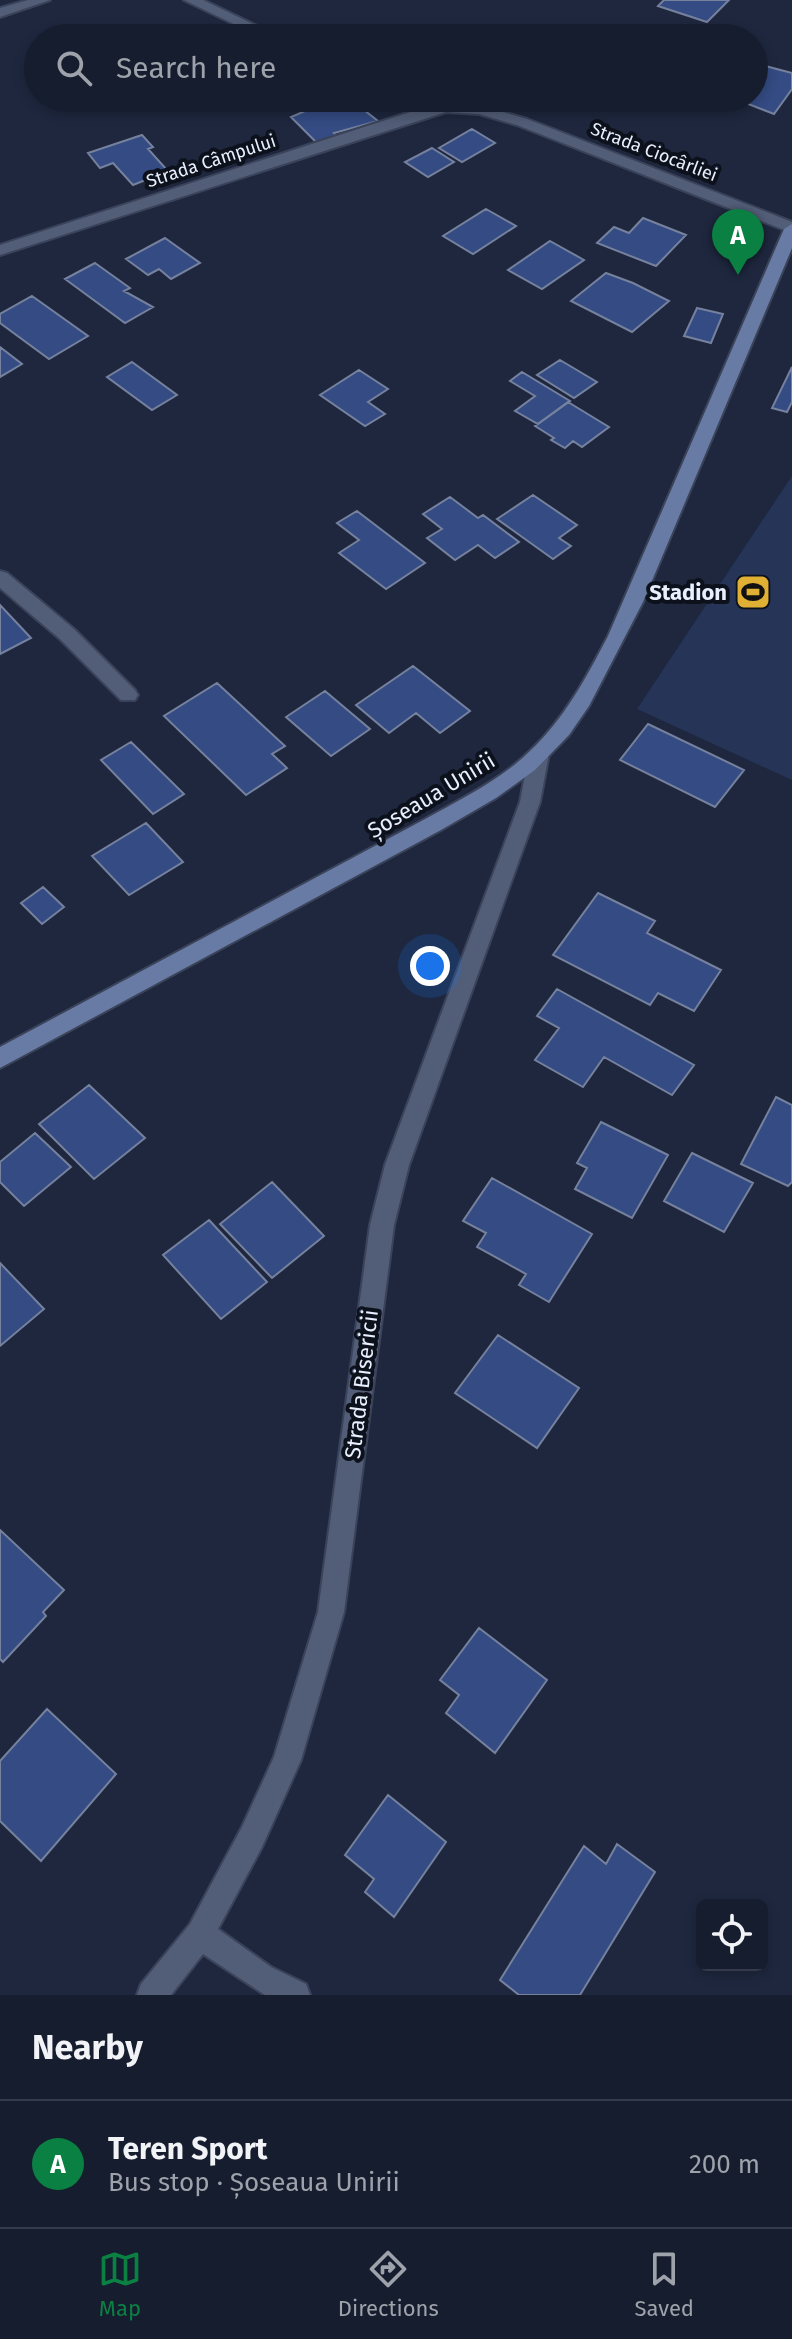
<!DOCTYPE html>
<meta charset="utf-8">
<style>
:root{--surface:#161d2e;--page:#232a3a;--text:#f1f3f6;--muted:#9ea2aa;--line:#353b4a;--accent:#0b8043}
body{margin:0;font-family:"Fira Sans",sans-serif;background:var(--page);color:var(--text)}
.controls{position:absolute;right:24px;bottom:24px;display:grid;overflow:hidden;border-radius:12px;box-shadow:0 4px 12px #0003}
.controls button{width:72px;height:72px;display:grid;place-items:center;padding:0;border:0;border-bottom:2px solid var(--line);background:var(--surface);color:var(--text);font:40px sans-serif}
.you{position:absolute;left:430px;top:966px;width:28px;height:28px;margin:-20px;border:6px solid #fff;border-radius:50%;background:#1a73e8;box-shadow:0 0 0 12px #1a73e833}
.badge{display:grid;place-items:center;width:52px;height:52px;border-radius:50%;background:var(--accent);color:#fff;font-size:26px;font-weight:700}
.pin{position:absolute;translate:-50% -66px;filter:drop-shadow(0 2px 4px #0008)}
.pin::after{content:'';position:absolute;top:42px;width:28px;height:24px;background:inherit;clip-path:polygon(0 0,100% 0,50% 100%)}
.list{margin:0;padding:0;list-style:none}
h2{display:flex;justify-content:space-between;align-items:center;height:104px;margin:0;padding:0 32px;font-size:34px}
h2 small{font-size:26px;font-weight:400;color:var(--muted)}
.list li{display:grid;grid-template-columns:52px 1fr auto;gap:24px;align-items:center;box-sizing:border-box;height:128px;padding:0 32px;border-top:2px solid var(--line)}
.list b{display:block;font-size:30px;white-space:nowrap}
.list p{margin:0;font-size:26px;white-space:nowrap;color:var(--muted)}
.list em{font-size:26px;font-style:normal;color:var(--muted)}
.icon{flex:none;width:44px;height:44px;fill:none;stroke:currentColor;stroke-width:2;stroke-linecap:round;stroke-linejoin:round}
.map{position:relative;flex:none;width:792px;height:1995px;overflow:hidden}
.search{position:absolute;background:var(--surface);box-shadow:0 4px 12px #0003;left:24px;right:24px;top:24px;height:88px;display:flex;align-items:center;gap:20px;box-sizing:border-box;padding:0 28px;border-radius:44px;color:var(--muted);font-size:30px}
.sheet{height:232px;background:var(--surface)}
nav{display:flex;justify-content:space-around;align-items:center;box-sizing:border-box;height:112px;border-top:2px solid var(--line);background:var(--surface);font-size:22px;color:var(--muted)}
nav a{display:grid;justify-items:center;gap:4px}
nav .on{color:var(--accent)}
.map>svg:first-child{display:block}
</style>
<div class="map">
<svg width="792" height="1995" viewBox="0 0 792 1995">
<rect width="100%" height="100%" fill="#1e273e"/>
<path fill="#263458" d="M792,476V780L637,709Z"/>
<path fill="#344b83" stroke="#75819d" stroke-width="2" d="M664,0H729L707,22L658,6Z
M754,63L792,73V89L774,114L733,98H754Z
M324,98H332L337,102L349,98L378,121L334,133L338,137L318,144L291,117L303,112L298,107Z
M472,129L495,143L462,162L439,148Z
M142,135L153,147L148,149L167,170L175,167L182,175L154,185L148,179L133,185L113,163L100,168L88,153Z
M432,148L454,162L428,177L405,162Z
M486,209L516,226L473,254L443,236Z
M643,218L686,235L656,266L597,243L614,227L629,233Z
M165,238L200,263L171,279L159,269L148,275L126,259Z
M550,241L584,260L542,289L508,270Z
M95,263L130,288L124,291L153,307L125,323L65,279Z
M606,273L633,283L669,301L632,332L571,301Z
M32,296L88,336L49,359L0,323V314Z
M697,308L723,314L711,343L684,336Z
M0,347L22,364L0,377Z
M560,360L597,382L574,398L537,375Z
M132,362L177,395L152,410L107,377Z
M792,367V402L787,412L772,408Z
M359,370L388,389L368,402L385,414L365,426L320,395Z
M522,372L570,401L538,424L515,411L535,396L510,381Z
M568,402L609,427L582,447L573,441L565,448L551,440L554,438L535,426Z
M533,495L577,525L559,538L571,546L553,559L497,519Z
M450,497L478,518L483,515L519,542L495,558L478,545L455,560L427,538L442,529L423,514Z
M357,511L425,563L386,589L339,553L359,540L337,523Z
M0,605L31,638L0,654Z
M413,666L470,711L440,733L416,713L389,733L356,705Z
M217,683L285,746L272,754L287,768L246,795L164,716Z
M325,691L370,729L331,756L286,717Z
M648,724L744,770L715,807L620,760Z
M131,742L184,794L153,814L101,760Z
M146,823L183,862L129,895L92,856Z
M43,887L64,907L42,924L21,903Z
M598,893L655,921L647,933L721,970L694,1011L658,993L650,1005L553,955Z
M557,989L694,1065L672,1095L604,1057L583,1087L535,1060L559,1028L537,1016Z
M89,1085L145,1138L94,1179L39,1124Z
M776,1097L792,1105V1182L788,1186L741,1164Z
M601,1122L668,1155L632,1218L575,1189L587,1168L577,1163Z
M35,1133L71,1167L24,1206L0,1182V1162Z
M692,1153L753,1183L724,1232L664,1201Z
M492,1178L592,1234L549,1302L519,1285L526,1274L477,1247L486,1233L463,1221Z
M272,1182L324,1236L272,1278L220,1224Z
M209,1220L267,1282L221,1319L163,1255Z
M0,1263L44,1309L0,1346Z
M498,1335L579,1388L537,1448L455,1393Z
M0,1530L64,1590L43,1612L46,1616L3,1662L0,1659Z
M479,1628L547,1680L495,1753L446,1713L459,1695L440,1680Z
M47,1709L116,1774L41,1861L0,1821V1761Z
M388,1795L446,1842L394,1917L365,1892L374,1879L345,1855Z
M617,1844L655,1872L580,1995H519L500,1980L584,1846L606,1864Z"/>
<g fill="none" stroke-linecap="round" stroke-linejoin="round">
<defs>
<path id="minor" d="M28,0H50L0,17V8Z
M184,0H203L282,38H263Z
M446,103L479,105L527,119L792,222V233L517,125L479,114L446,112L0,255V245L429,106Z
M0,571L7,573L74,629L135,690L138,695L135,700H121L60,639L0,588Z
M539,746L546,749L549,754L540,802L409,1165L394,1225L344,1612L301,1760L262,1847L218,1929L271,1967L306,1984L310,1995H265L203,1954L171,1995H137L141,1984L190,1924L242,1827L274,1757L318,1612L370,1225L385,1165L520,802L529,754L532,749Z"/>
<path id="secondary" d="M792,224V248L643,602L589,706L569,735L535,770L496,798L441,830L0,1068V1047L427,818C463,798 502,779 531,750C565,718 587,676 608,636L784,229Z"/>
</defs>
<use href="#minor" stroke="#3a4359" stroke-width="4"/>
<use href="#secondary" stroke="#3a4359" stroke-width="4"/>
<use href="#minor" fill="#525d77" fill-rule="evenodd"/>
<use href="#secondary" fill="#687ba4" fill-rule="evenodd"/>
</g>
<defs>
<symbol id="stadium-square" viewBox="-11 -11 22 22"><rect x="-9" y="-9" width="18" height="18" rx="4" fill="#e0b034" stroke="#0c111b"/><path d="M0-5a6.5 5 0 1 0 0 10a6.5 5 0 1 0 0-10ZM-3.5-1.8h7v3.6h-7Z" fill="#111"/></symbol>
</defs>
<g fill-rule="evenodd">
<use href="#stadium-square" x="733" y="572" width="40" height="40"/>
</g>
<g text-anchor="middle" stroke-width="8" stroke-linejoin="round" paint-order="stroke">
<g font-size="18" fill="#e8effe" stroke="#0c111b">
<text transform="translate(654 152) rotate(21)" y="6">Strada Ciocârliei</text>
<text transform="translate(211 161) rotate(-18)" y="6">Strada Câmpului</text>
</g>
<g font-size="22" font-weight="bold" fill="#e8effe" stroke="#0c111b" text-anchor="end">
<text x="727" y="600">Stadion</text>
</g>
<g font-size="22" fill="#e8effe" stroke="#0c111b">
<text transform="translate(431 795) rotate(-31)" y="8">Șoseaua Unirii</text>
<text transform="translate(361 1384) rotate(-83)" y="8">Strada Bisericii</text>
</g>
</g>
</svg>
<div class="controls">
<button><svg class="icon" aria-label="locate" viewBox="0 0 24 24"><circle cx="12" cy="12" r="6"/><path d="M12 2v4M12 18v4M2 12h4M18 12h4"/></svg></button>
</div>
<div class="you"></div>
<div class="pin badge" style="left:738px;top:275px">A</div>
<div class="search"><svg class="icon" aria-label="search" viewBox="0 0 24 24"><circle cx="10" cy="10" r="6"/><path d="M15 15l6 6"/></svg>Search here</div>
</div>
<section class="sheet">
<h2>Nearby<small></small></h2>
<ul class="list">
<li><span class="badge">A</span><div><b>Teren Sport</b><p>Bus stop · Șoseaua Unirii</p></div><em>200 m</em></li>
</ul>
</section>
<nav>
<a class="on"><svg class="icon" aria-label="map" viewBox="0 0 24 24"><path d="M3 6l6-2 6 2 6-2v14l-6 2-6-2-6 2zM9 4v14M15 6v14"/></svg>Map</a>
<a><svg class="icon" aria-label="directions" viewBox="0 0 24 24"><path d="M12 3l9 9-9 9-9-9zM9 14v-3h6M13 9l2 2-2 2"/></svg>Directions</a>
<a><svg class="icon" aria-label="saved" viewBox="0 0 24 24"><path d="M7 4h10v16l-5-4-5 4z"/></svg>Saved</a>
</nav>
